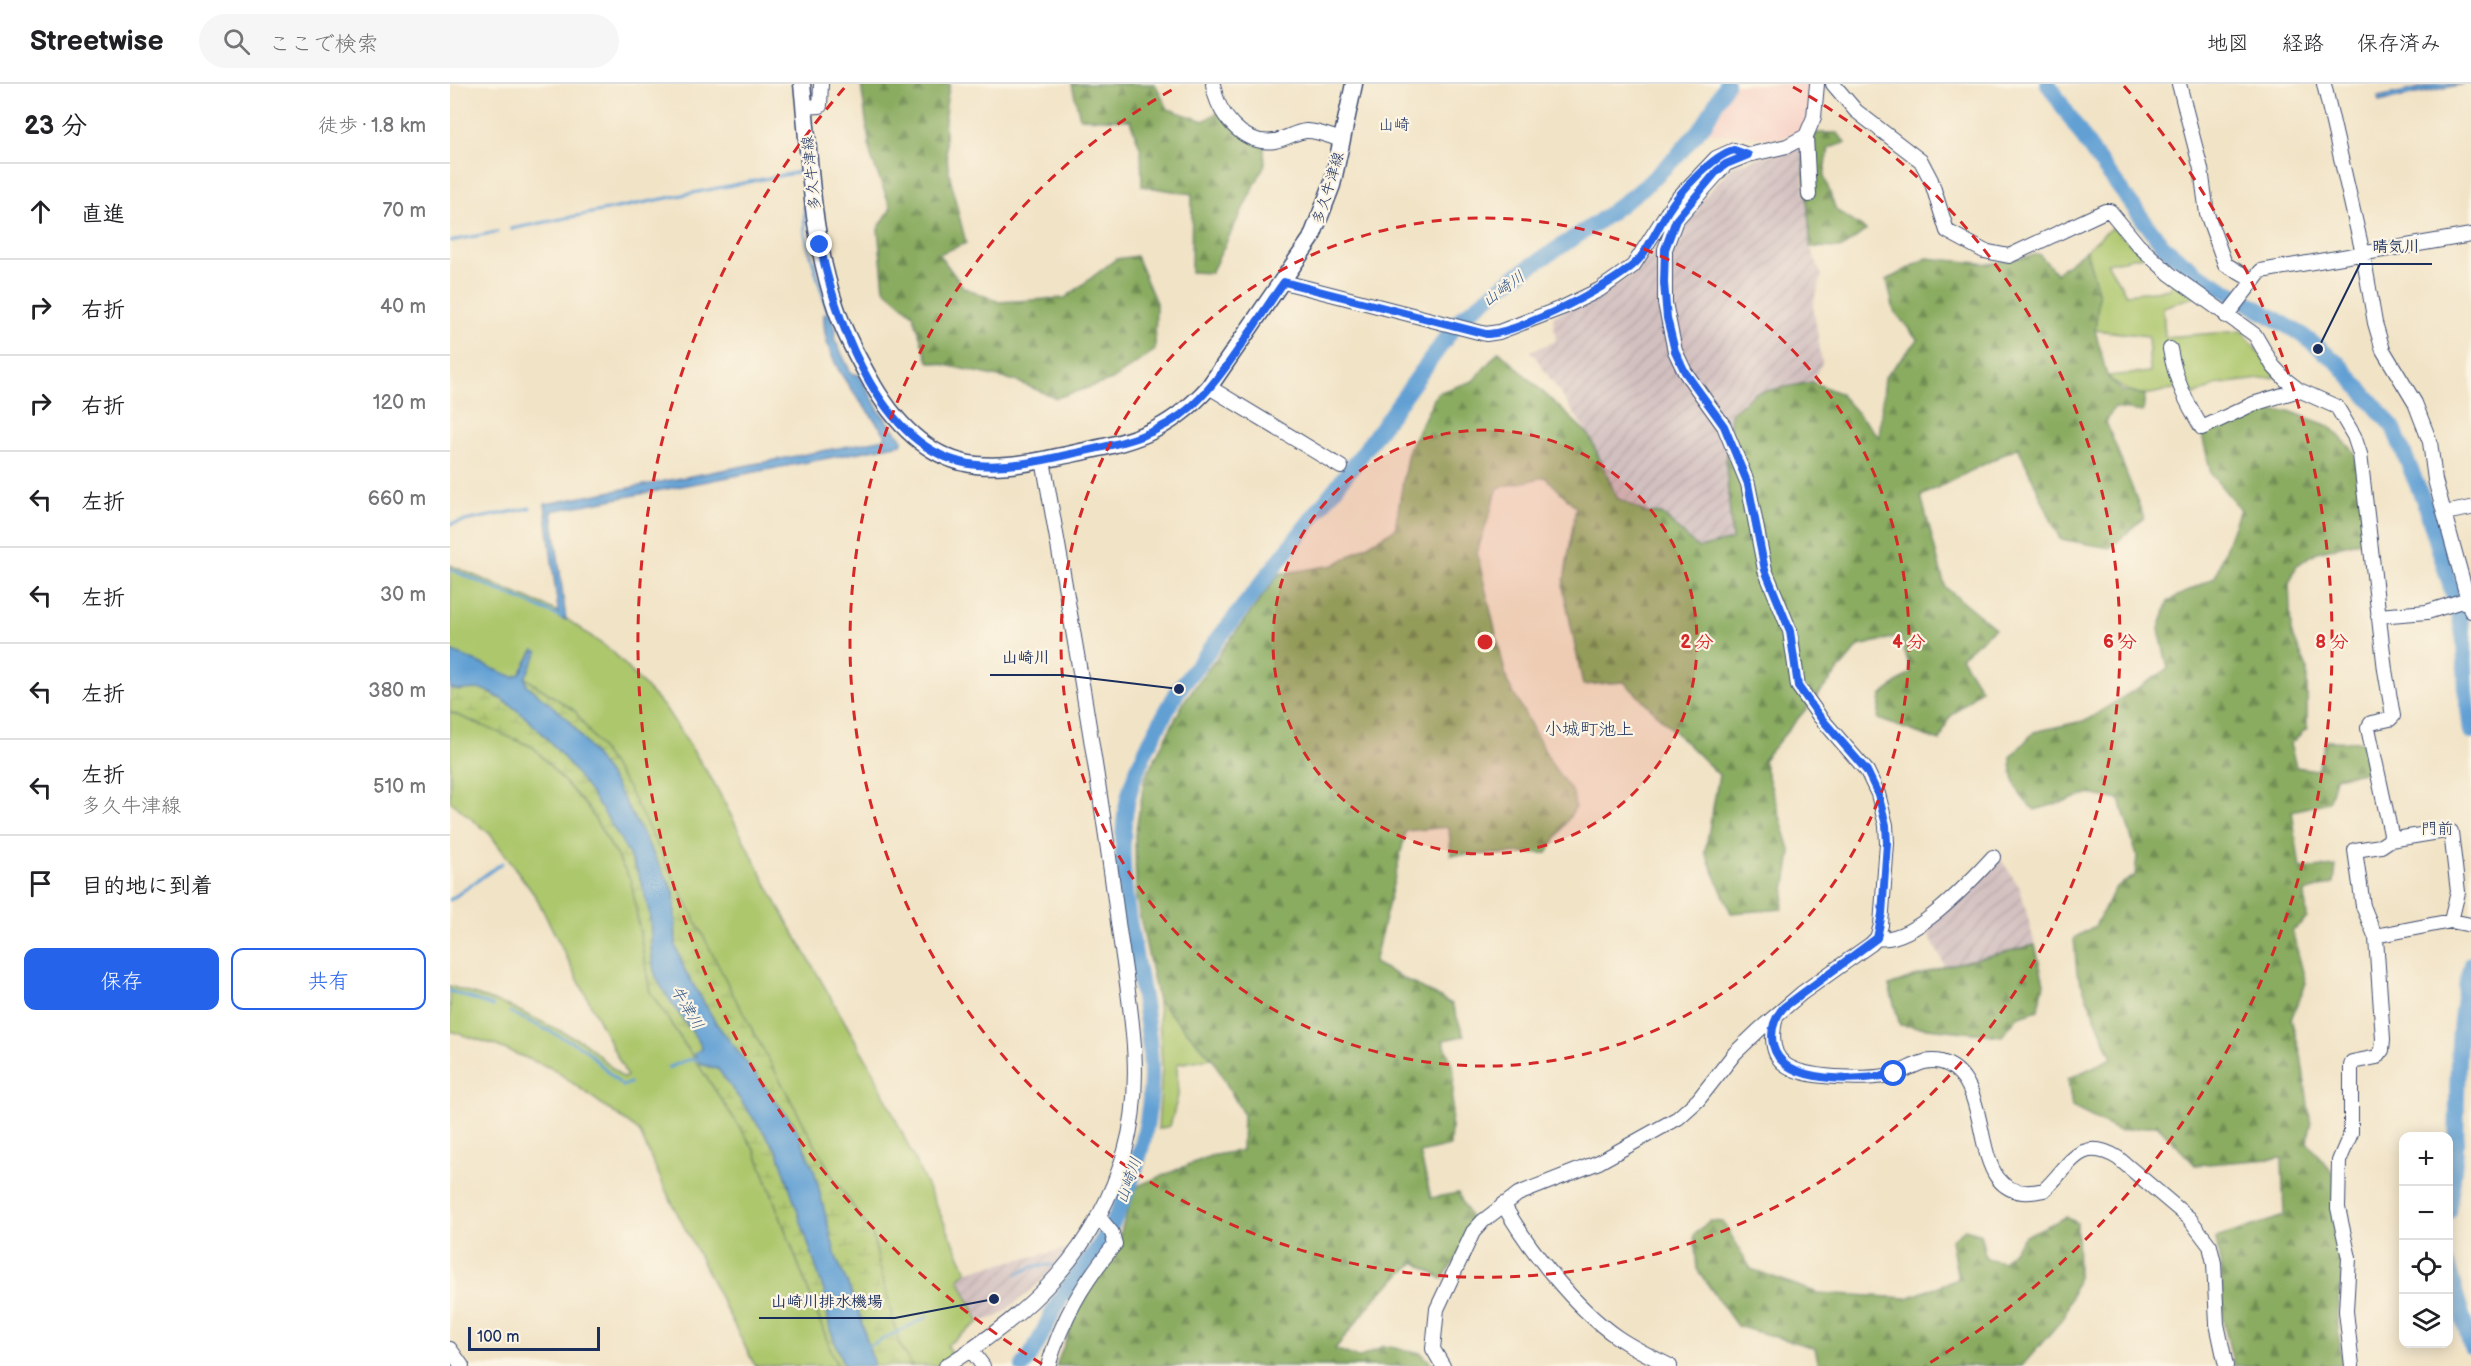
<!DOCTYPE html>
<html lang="ja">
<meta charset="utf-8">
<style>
:root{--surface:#fff;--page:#f6f6f6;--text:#202124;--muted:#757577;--line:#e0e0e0;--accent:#2563eb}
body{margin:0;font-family:"Balsamiq Sans","Klee One",sans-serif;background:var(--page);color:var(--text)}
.controls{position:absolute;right:18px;bottom:18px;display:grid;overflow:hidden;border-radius:12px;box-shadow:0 3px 15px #0003}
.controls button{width:54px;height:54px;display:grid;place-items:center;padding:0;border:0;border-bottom:2px solid var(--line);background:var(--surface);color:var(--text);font:30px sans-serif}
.scale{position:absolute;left:18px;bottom:15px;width:132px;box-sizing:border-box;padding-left:6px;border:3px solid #1b2f5e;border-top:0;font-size:16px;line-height:21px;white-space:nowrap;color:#1b2f5e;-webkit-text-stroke:4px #fcf5e5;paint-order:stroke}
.stop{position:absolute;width:18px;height:18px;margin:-14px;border:4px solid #2563eb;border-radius:50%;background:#fff}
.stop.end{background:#2563eb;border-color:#fff;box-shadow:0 2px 6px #0008}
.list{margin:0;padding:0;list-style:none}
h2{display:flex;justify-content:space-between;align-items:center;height:78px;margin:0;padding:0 24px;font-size:26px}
h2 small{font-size:20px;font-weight:400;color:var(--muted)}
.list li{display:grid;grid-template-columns:39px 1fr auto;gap:18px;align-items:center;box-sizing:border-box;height:96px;padding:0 24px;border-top:2px solid var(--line)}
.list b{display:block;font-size:22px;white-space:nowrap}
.list p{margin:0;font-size:20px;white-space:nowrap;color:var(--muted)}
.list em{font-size:20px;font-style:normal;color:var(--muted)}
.actions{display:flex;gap:12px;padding:18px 24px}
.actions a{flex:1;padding:14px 0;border:2px solid var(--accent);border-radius:12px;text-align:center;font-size:21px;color:var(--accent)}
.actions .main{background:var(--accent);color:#fff}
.icon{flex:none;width:33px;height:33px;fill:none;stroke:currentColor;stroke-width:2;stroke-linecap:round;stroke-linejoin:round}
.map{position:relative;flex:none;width:2021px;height:1282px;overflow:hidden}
header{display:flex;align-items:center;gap:36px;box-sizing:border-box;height:84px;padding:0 30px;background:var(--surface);border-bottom:2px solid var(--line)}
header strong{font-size:28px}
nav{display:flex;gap:33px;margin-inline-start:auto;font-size:21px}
.search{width:420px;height:54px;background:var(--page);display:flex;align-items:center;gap:15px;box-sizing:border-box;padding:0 21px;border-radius:33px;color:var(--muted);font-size:22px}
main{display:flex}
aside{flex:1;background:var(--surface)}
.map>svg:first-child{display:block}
</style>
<header>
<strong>Streetwise</strong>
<div class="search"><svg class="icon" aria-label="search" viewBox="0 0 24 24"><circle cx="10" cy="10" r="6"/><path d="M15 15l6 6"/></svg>ここで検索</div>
<nav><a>地図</a><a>経路</a><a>保存済み</a></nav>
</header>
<main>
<aside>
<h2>23 分<small>徒歩 · 1.8 km</small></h2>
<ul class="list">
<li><svg class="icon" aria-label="ahead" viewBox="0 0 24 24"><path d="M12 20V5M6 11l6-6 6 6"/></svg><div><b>直進</b></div><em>70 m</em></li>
<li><svg class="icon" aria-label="right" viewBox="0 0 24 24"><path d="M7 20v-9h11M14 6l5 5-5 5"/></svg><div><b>右折</b></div><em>40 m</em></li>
<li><svg class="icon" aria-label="right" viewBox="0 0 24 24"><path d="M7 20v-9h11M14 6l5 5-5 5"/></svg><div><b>右折</b></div><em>120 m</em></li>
<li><svg class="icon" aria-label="left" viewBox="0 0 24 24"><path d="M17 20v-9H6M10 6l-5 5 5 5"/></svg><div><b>左折</b></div><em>660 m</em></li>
<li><svg class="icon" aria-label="left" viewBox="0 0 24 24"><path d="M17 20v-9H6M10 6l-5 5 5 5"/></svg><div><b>左折</b></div><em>30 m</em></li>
<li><svg class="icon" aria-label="left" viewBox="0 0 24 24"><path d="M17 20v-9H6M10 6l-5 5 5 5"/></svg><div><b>左折</b></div><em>380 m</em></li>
<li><svg class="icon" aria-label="left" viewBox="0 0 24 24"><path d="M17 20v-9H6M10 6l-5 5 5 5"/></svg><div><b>左折</b><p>多久牛津線</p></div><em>510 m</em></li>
<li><svg class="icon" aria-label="arrive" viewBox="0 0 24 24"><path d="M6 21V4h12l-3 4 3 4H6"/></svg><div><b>目的地に到着</b></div></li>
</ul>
<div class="actions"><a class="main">保存</a><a>共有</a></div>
</aside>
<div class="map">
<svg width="2021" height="1282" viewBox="0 0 2021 1282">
<defs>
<pattern id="industrial-furrows" width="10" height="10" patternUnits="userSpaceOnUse" patternTransform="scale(1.5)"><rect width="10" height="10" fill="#d2bfbf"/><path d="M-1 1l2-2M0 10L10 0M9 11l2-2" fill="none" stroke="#b4a4a7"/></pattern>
<pattern id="forest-firs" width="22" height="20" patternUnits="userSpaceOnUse" patternTransform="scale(1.5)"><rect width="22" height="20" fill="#8aac60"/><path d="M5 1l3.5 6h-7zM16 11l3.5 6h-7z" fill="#708c52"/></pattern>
<pattern id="wetland-marsh" width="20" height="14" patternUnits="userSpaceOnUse" patternTransform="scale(1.5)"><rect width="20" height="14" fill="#adc76d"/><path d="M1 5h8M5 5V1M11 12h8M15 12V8" fill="none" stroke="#94ab61"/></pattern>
</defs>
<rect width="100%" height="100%" fill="#fcf5e5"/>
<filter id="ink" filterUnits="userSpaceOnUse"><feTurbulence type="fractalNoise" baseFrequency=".0167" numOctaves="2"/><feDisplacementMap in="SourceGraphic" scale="12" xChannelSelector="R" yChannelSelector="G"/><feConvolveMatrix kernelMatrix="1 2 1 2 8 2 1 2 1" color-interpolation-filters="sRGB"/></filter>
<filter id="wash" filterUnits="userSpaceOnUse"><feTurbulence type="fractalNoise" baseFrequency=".008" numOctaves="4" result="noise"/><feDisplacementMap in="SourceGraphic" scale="24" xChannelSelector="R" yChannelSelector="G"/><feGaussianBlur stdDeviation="1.35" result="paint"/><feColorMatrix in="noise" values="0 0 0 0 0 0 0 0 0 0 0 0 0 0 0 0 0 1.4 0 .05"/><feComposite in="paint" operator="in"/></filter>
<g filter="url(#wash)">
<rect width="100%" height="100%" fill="#f1e3c6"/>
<path fill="#f7d1c6" d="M1283,0H1363L1362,28L1349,49L1328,55L1254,48Z"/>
<path fill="url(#industrial-furrows)" d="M1353,61V101L1360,134V163L1372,192L1363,221L1372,279L1362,298L1305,309L1276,381L1282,456L1248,464L1212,430L1196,429L1167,414L1139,351L1081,267L1106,257L1103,233L1180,192L1200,170L1219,165L1227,142L1284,81Z
M1548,771L1570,804L1585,861L1495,882L1474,842Z
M621,1164L591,1198L549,1232L529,1238L509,1195L517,1187Z"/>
<path fill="#adc76d" stroke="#647b66" stroke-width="1.5" d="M1662,143L1694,172L1657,179L1676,210L1720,205L1721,194L1746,212L1713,223L1715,253L1792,247L1827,293L1770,300L1744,311L1734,302C1700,310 1685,319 1657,292L1700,288L1698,252L1645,246L1649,211L1636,166Z
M0,481L104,526L163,568L216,625L264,699L326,818L423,987L517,1187L509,1195L529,1238L497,1261L507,1282H462L449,1260L422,1150L383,1093L125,627L75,594L83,566L70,590L63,593L0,567Z
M0,628L83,663L139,725L181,796L200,908L305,1066L387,1282H305L216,1107L189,1047L103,985L42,960L0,947V902L61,923L135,959L173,994L177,992L86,813L40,750L0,717Z
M708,917L762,974L727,980L728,1012L720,1042L708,1045L712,983Z"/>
<path fill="url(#forest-firs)" stroke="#526e5f" stroke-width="1.5" d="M411,0H500C486,53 503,107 516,159L489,170L513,203L549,218L615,214L666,175L686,172L706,219L705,266L662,296L606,314L566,297L478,277L463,230L434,205L428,145L441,124L421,73Z
M622,0H705L718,25L754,37L775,24L793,44L813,53L815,80L761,189L741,188L742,110L692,102L691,66L680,36L630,34Z
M1367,49H1388L1395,59L1379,64L1374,92L1386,126L1416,146L1392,164L1360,163C1360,128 1353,96 1353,61Z
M1636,166L1649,211L1645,246L1657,292L1672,307L1695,311L1693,328L1664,324L1656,338L1694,434L1660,464L1610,455L1568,363L1471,412L1495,503L1545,544L1511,573L1531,605L1498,635L1490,657L1428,635L1431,612L1461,588L1450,552L1409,562L1313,676L1341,769L1332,825L1281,829L1255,768L1269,691L1174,598L1133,601L1113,503L1126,423L1095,393L1048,404L1027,469L1057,597L1103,682L1123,709L1125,724L1097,769L1001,771L999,743L956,747L924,879L1002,920L1014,952L993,956L1004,987L1000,1062L970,1069L981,1114L1008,1109L1022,1137L1013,1165L992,1195L965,1178L928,1211L885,1265L909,1274L934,1262L971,1269L984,1282H606L634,1208L668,1157L685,1103L760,1072L792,1066L793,1030L762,974L708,917L686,814L685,751L695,694L735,616L829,490L884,481L945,445L958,367L987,309L1023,297L1049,267L1139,351L1167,414L1196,429L1212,430L1248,464L1282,456L1276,381L1281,329L1305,309L1362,298L1389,309L1429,353L1435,293L1468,256L1444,227L1437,196L1477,174L1539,180L1589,170L1606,189Z
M1839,327L1879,342L1905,368L1916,456L1867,468L1847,481L1839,500L1841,548L1857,584V644L1840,660L1846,683L1867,686L1876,657L1915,658L1920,687L1885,693L1879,718L1842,727L1850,785L1886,782L1884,799L1855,808L1857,834L1842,847L1856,899L1841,935L1851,971L1861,1041L1857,1058L1884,1090L1885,1145L1894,1175L1887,1230L1892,1282H1784L1773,1236L1771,1186L1766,1154L1834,1132L1832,1074L1745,1081L1707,1041L1669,1047L1622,1023L1618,995L1662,974L1627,889L1624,854L1645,842L1666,803L1685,792L1687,772L1670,716L1639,710L1585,726C1567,713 1561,694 1561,673L1584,648L1637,636L1718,585L1709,545L1718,517L1765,493L1790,425L1761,390L1752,350L1798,328Z
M1585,861L1594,900L1588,926L1567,933L1552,952L1450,941L1439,902L1495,882Z
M1616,1133L1627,1139L1628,1193L1614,1233L1572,1282H1369L1365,1264L1287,1242L1247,1185L1244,1151L1259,1137L1273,1138L1301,1185L1368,1209L1457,1214L1508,1195L1501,1156L1515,1145L1530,1149L1536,1174L1553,1178L1575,1152Z"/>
<path fill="url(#wetland-marsh)" stroke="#647b66" stroke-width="1.5" d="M75,594L125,627L178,704L286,916L383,1093L422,1150L449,1260L462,1282H424L407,1222L386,1173L364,1086L266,939L235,887L226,863L224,808L165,700L119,636L77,602Z
M25,602C41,609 58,618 72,630C118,669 189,767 199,827C202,848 199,869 205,890C212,909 238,941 250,959L251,965L245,970L251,980L268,985L328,1068L374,1207L380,1245L394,1282H387L305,1066L200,908L181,796L139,725L83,663L0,628V604L9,607Z"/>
<path fill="#62a0d4" stroke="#3e6899" stroke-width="1.5" d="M1988,0H2013L1929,18L1928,13Z
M380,229L386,246L384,254L401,289L409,291L430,328L453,356L451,360L102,427L116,536L109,534L95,420L435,355V350C409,314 371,277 374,230Z
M84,566L88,568L75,594L77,601L119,636L165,700L224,808L226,863L235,887L266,939L345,1042L364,1086L386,1173L407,1222L424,1282H394L380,1245L374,1207L328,1068L268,985L251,980L244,970L251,965L250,959C238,941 212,909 205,890C198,868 204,845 198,823C194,809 191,792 184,780C156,726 97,639 43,610C23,599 17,610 0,604V567L63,593L70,590Z"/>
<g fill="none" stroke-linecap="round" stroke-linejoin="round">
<path stroke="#62a0d4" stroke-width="3" d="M354,110L355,150L379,232
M61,145L354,87
M0,157L47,148
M0,440L80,424
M0,485L111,533
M0,816L52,779
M0,907L43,922
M60,928L134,964L172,1002L180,999
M218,984L237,976L250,975
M567,1190L585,1182L603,1181
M417,1263L477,1233"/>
<path stroke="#62a0d4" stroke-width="16" d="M1598,0L1644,70L1713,162L1748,190L1851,250L1888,279L1943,343L1975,420L2009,530L2014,557L2016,608L2021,648
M1998,1128C2001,1107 2005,1085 2006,1064C2008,1002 2005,941 2021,880
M1998,1183L2021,1263
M573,1282C589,1263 595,1240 608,1219C620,1196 639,1178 653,1156C681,1110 700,1050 701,996C702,905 661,817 676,725C682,685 710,639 729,605L912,370L1010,235L1064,193L1148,138L1194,103L1226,73L1255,39L1276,0"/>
</g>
</g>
<g filter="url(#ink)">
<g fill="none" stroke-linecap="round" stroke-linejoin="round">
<defs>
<path id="minor" d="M763,0C767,29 792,62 825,57C835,55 845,48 856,47C866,46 881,53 892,56
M1383,0L1406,27L1471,77L1481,96L1497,147L1534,167L1559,172L1655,127H1660L1688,161L1720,190L1805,251L1823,282L1836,296L1849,306L1887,323L1904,352L1910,370L1935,586L1943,632L1940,635L1921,639L1918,644L1941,750L1940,756
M1729,0L1751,85L1757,130L1775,180L1802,196
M1874,0L1913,170L1925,239L1933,266L1965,319L1980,358L1985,396L2021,527
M354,23L370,22L371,0
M1356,52L1359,111
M834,198L1036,250L1049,248L1114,223L1149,206L1183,182L1224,118L1266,74L1284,66L1298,71
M1776,232L1811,187L2021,151
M1720,265C1725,295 1736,318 1752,344L1803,320L1849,306
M759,303L891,383
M1994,429L2021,424
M1928,532L1977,528L2018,515
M1427,854C1463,861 1520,798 1543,773
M1926,854L1930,851L2001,837L2021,841
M1326,933C1313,983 1344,990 1385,993C1404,994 1425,995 1444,990C1459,986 1474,973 1491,978C1553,995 1508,1127 1594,1106C1619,1084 1628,1050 1668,1074L1739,1134L1760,1162L1764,1179L1767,1240L1776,1282
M1053,1120C1078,1164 1125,1224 1167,1253C1183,1264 1202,1273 1220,1282
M0,1265L12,1282
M521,1266L533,1282
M496,1282C581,1229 647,1166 675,1067C697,990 677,908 667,831C647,679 620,528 593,376
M598,1282C613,1233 633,1199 665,1160L662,1149L648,1132
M993,1282L983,1265L987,1225L1023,1148L1033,1137L1068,1110L1149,1078L1228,1034L1248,1016L1285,969L1309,946L1352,909L1421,860L1427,854L1431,841L1437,759L1436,741L1428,710L1417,687L1370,633L1348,602L1340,547L1315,486L1298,400L1274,342L1235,288L1225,267L1215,219V165L1226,136L1276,80L1298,71L1337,62L1356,52L1364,33L1367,0
M1902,1282L1896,1227L1899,1174L1888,1124L1889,1077L1901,1049V982L1902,978L1927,973L1932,966L1933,955L1926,854L1913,822L1905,766L1931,762L1940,756L1995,747L2001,748L2008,808L2001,837"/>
<path id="major" d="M352,0C360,74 361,153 386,224C395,251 409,276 423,301C446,340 478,375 526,381C553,384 581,379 607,373C672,359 712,355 759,303L861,155L882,101L904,0"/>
</defs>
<use href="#minor" stroke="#3b4a6e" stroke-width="16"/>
<use href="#major" stroke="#3b4a6e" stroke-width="19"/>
<use href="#minor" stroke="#fff" stroke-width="14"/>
<use href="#major" stroke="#fff" stroke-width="16"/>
</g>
</g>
<g fill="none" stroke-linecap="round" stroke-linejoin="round" filter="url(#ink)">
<path stroke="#2563eb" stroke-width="8" d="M370,161C387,240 432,372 527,381C558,384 591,377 621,370C665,361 708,353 742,322C774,293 808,234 834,198L1036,250C1067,250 1170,199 1190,174C1201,160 1208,143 1218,127C1229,109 1263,71 1284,66L1298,71L1276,80L1267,87L1226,136L1215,165L1214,199L1217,234L1225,267L1235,288L1274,342L1298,400L1315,486L1340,547L1348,602L1370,633L1417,687L1428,710L1436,741L1437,759L1432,830L1427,854L1334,923C1324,934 1320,946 1323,961C1333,1003 1412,996 1444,990"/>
</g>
<circle cx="1035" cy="558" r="212" fill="#d62828" fill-opacity=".12"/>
<g fill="none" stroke="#d62828" stroke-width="3" stroke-dasharray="10 8">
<circle cx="1035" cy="558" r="212"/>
<circle cx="1035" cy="558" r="424"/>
<path d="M1343 3A635 635 0 1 1 727 3"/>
<path d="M592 1280A847 847 0 0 1 396 2M1674 2A847 847 0 0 1 1478 1280"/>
</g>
<g text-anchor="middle" stroke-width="4.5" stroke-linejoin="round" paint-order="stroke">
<g font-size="15" fill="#1b2f5e" stroke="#fcf5e5">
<text transform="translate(361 89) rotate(-96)" y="5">多久牛津線</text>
<text transform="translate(878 104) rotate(-73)" y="5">多久牛津線</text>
</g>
<g font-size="16" fill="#1b2f5e" stroke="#fcf5e5">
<text x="944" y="46">山崎</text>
<text x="1987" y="750">門前</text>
</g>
<g font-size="16" font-style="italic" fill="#345787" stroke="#fcf5e5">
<text transform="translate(1053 204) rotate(-36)" y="6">山崎川</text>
<text transform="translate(238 923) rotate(59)" y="6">牛津川</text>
<text transform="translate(678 1096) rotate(-71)" y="6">山崎川</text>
</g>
<g font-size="18" fill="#1b2f5e" stroke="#fcf5e5">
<text x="1139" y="651">小城町池上</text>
</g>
</g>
<circle cx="1035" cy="558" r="9" fill="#d62828" stroke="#fcf5e5" stroke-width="3"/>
<g font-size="18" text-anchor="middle" font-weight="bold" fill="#d62828" stroke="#fcf5e5" stroke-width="4.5" stroke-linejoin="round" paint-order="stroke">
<text x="1247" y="564">2 分</text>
<text x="1459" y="564">4 分</text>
<text x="1670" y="564">6 分</text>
<text x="1882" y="564">8 分</text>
</g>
<path fill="none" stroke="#1b2f5e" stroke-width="2" d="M1868 265L1910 180H1982M729 605L612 591H540M544 1215L445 1234H309"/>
<g fill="#1b2f5e" stroke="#fcf5e5" stroke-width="2">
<circle cx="1868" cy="265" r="6"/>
<circle cx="729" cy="605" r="6"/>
<circle cx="544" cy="1215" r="6"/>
</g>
<g font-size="16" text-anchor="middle" font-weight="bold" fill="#1b2f5e" stroke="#fcf5e5" stroke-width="4.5" stroke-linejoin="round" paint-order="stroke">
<text x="1946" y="168">晴気川</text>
<text x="576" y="579">山崎川</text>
<text x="377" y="1223">山崎川排水機場</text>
</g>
</svg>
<div class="controls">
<button>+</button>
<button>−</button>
<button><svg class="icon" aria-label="locate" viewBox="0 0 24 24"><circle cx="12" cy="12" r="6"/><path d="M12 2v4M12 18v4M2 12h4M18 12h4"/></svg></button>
<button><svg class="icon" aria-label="layers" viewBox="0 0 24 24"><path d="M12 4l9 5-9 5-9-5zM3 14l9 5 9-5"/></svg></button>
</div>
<div class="scale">100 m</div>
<div class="stop" style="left:1444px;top:990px"></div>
<div class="stop end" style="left:370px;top:161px"></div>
</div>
</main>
